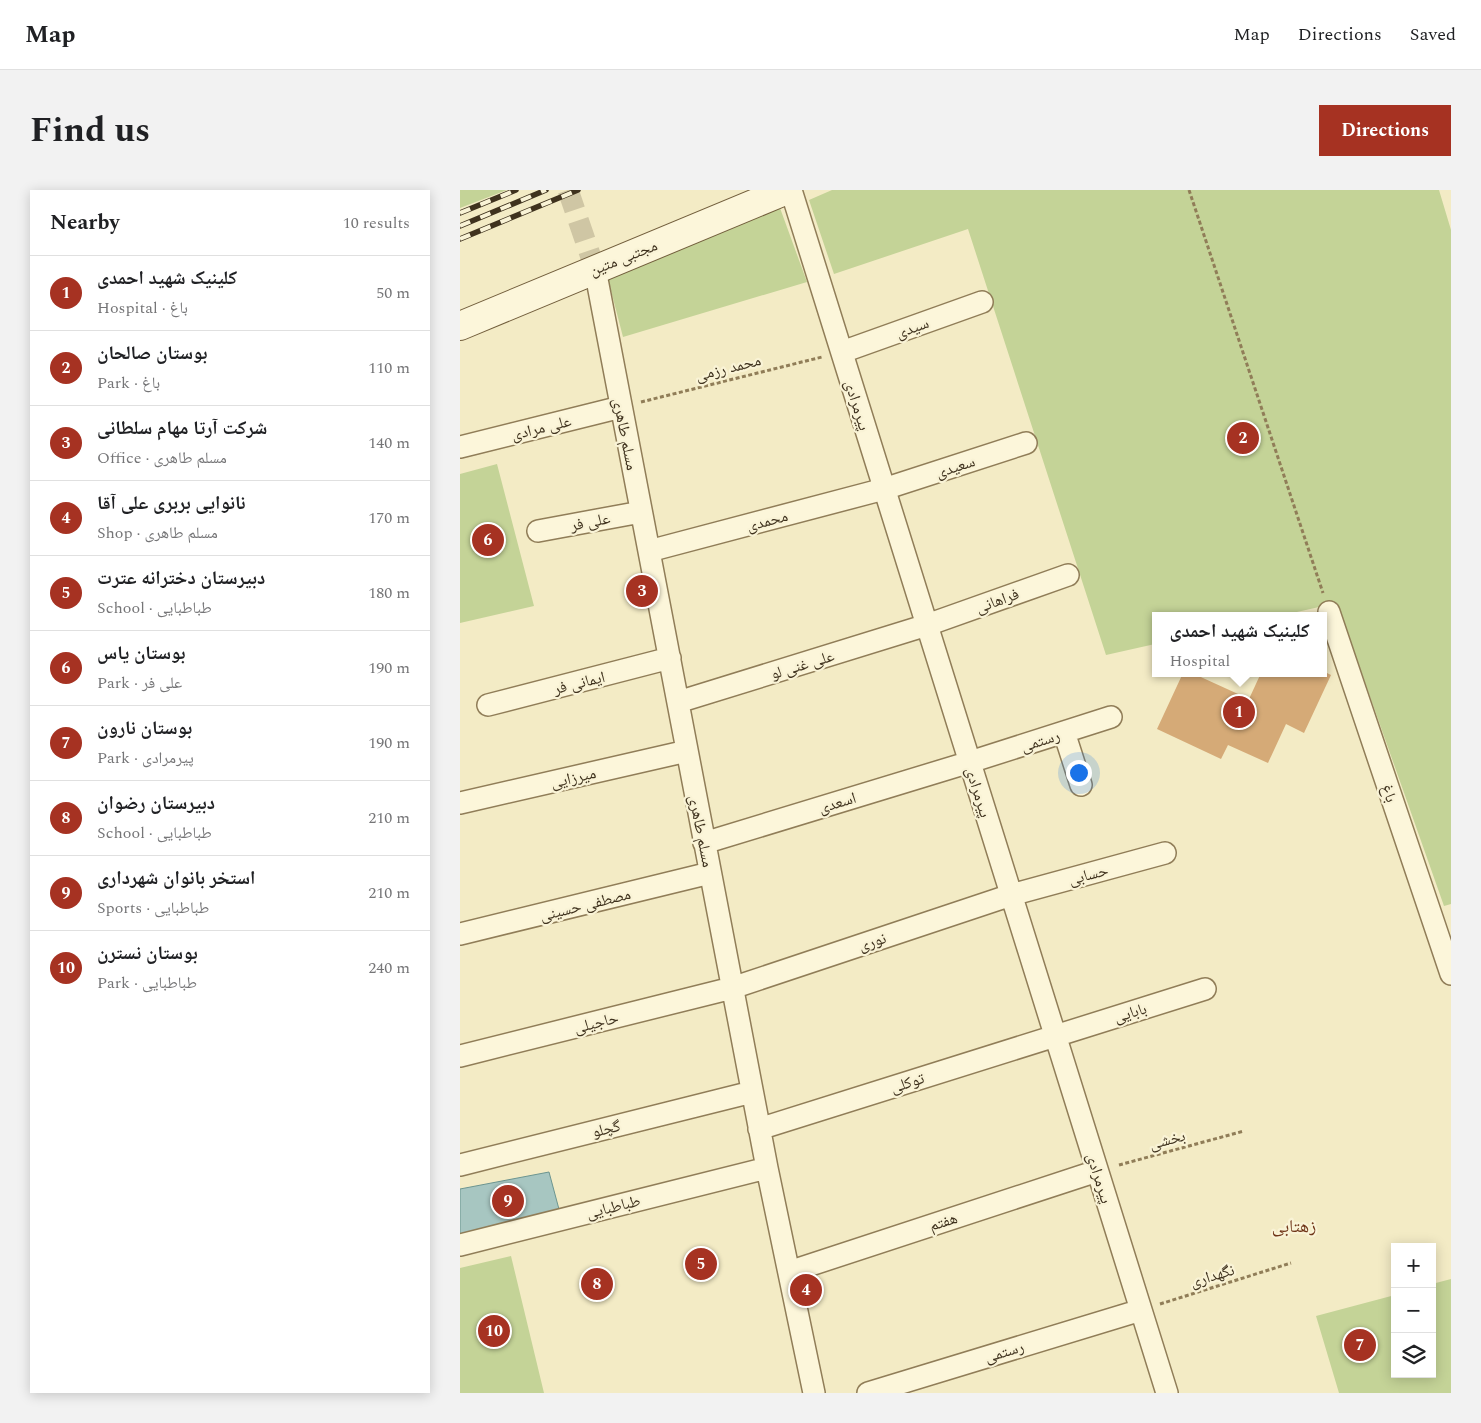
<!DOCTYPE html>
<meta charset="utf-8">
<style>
:root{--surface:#fff;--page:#f2f2f2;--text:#202124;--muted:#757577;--line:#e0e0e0;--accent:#a63222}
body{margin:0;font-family:Spectral,"Noto Naskh Arabic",serif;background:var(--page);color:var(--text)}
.controls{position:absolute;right:15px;bottom:15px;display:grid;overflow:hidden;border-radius:0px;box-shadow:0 2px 12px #0003}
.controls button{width:45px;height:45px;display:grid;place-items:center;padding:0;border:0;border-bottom:1px solid var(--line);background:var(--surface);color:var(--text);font:25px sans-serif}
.you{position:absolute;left:618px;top:582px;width:18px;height:18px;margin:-12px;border:4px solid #fff;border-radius:50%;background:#1a73e8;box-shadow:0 0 0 8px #1a73e833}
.badge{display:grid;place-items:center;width:32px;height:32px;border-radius:50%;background:var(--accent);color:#fff;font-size:16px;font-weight:700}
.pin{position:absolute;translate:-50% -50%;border:2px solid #fff;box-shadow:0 1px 5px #0006}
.popup{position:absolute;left:692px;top:422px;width:175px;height:65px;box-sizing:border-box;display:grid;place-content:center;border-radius:0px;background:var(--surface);filter:drop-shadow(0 1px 4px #0005);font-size:16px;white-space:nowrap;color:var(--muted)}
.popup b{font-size:19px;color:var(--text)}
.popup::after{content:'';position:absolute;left:50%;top:100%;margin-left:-10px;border:10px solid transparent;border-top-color:var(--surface)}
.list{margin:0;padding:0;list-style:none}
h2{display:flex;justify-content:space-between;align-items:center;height:65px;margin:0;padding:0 20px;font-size:21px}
h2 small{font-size:16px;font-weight:400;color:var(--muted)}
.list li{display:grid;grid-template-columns:32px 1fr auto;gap:15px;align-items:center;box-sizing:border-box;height:75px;padding:0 20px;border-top:1px solid var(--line)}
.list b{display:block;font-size:19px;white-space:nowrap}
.list p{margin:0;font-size:16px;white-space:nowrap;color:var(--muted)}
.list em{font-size:16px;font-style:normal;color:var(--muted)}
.icon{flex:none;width:28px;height:28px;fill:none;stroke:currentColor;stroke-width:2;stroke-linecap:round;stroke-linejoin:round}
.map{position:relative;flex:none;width:991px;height:1203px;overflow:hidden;border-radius:0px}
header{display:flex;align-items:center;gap:30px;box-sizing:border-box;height:70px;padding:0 25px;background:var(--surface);border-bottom:1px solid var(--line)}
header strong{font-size:24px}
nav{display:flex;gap:28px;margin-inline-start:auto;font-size:18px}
.intro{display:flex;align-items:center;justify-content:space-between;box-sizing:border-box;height:120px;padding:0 30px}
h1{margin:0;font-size:35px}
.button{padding:12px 22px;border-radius:0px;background:var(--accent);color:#fff;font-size:18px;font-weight:700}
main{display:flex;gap:30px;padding:0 30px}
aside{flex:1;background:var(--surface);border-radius:0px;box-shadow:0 2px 12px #0003}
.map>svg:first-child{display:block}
</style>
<header>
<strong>Map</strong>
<nav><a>Map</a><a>Directions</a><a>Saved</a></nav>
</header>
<div class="intro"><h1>Find us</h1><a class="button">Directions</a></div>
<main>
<aside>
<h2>Nearby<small>10 results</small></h2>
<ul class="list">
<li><span class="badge">1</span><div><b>کلینیک شهید احمدی</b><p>Hospital · باغ</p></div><em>50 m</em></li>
<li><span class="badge">2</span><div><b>بوستان صالحان</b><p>Park · باغ</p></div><em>110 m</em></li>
<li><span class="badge">3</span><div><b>شرکت آرتا مهام سلطانی</b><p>Office · مسلم طاهری</p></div><em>140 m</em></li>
<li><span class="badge">4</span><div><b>نانوایی بربری علی آقا</b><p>Shop · مسلم طاهری</p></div><em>170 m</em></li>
<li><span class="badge">5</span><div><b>دبیرستان دخترانه عترت</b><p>School · طباطبایی</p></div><em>180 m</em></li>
<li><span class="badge">6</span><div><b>بوستان یاس</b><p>Park · علی فر</p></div><em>190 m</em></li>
<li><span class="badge">7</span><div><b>بوستان نارون</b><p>Park · پیرمرادی</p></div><em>190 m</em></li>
<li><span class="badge">8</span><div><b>دبیرستان رضوان</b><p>School · طباطبایی</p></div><em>210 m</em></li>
<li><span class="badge">9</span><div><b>استخر بانوان شهرداری</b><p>Sports · طباطبایی</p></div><em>210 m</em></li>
<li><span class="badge">10</span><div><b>بوستان نسترن</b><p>Park · طباطبایی</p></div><em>240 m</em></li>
</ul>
</aside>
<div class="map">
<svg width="991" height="1203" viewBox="0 0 991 1203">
<rect width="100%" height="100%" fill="#f3ebc5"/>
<path fill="#c4d397" d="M0,0H47L0,18Z
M372,0H979L991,40V714L984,716L877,413L819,426H695V454L646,465L508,39L374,84L349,10Z
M320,18L347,92L163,147L148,89Z
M37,274L74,416L0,433V284Z
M51,1066L84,1203H0V1078Z
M991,1089V1203H879L856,1126L935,1105V1184H972V1094Z"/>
<path fill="#a7c6c1" stroke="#6c9590" d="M89,982L100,1023L0,1044V999Z"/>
<path fill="#d5aa77" d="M863,481L871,485L844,543L826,534L808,573L768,555L761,569L697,539L723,483H732L789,509L801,483H863Z"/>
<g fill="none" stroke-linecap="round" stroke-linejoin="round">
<path stroke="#cfc6a4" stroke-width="21" stroke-dasharray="21 11" stroke-linecap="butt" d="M108,0L135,79"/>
<defs>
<path id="street" d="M331,0L707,1203
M135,79L307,978L354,1203
M382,162L522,112
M0,257L161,217
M78,341L181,322
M189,361L424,299L566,253
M869,422L991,784
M218,512L467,435L608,385
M28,515L210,468
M604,542L621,595
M0,613L227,561
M244,653L510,572L651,527
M0,744L250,683
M0,866L272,798L551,705L705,663
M299,939L745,799
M0,975L292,902
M0,1055L307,978
M329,1082L637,981
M408,1203L681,1120"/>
<path id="secondary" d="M0,136L327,0"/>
</defs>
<use href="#street" stroke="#907d58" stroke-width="24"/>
<use href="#secondary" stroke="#725e3c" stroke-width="30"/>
<path stroke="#907d58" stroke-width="3" stroke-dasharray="4 2.5" stroke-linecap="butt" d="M729,0L863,403
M181,212L362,167
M659,975L784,941
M700,1114L831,1073"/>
<use href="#street" stroke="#fcf6da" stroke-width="21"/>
<use href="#secondary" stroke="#fcf6da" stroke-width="28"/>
<defs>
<path id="rail" d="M0,23L56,0
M0,36L86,0
M0,49L118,0"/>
</defs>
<use href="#rail" stroke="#3f321e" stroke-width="5.5"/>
<use href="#rail" stroke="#f9f3d6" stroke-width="4" stroke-dasharray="11" stroke-linecap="butt"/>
</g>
<g text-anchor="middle" stroke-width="4.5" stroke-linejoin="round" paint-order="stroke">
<g font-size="16" fill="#3f321e" stroke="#f9f3d6">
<text transform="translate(163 67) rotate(-22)" y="6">مجتبی متین</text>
<text transform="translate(452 137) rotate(-20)" y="6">سیدی</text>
<text transform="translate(268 177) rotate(-14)" y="6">محمد رزمی</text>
<text transform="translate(398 215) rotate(73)" y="6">پیرمرادی</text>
<text transform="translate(81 237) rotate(-14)" y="6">علی مرادی</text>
<text transform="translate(166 244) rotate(79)" y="6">مسلم طاهری</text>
<text transform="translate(495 276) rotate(-18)" y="6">سعیدی</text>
<text transform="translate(307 330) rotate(-15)" y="6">محمدی</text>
<text transform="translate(130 331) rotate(-11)" y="6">علی فر</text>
<text transform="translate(537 410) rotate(-20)" y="6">فراهانی</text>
<text transform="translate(342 474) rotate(-17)" y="6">علی غنی لو</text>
<text transform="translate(119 492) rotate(-14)" y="6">ایمانی فر</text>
<text transform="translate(580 550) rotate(-18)" y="6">رستمی</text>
<text transform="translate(113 587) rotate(-13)" y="6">میرزایی</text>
<text transform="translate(519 602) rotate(73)" y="6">پیرمرادی</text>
<text transform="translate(930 603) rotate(71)" y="6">باغ</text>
<text transform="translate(377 612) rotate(-17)" y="6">اسعدی</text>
<text transform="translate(242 641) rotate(79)" y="6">مسلم طاهری</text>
<text transform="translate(628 684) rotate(-15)" y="6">حسابی</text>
<text transform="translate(125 714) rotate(-14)" y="6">مصطفی حسینی</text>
<text transform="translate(412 751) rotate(-18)" y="6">نوری</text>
<text transform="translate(670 822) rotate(-17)" y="6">بابایی</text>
<text transform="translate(136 832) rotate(-14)" y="6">حاجیلی</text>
<text transform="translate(447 892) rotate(-18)" y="6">توکلی</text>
<text transform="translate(146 938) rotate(-14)" y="6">گچلو</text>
<text transform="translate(707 949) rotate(-15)" y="6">بخشی</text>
<text transform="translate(640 988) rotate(73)" y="6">پیرمرادی</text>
<text transform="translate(153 1016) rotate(-14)" y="6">طباطبایی</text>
<text transform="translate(483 1031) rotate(-18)" y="6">هفتم</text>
<text transform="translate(752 1085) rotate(-17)" y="6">نگهداری</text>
<text transform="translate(544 1161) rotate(-17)" y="6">رستمی</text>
</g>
<g font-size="18" fill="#703619" stroke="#f9f3d6">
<text x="834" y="1042">زهتابی</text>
</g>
</g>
</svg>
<div class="controls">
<button>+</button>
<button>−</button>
<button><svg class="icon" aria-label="layers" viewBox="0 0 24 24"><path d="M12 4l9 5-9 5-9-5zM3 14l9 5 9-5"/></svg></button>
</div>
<div class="you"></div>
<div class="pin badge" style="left:779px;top:522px">1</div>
<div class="popup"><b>کلینیک شهید احمدی</b>Hospital</div>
<div class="pin badge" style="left:783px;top:248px">2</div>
<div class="pin badge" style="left:182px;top:401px">3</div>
<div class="pin badge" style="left:346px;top:1100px">4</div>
<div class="pin badge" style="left:241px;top:1074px">5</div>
<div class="pin badge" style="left:28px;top:350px">6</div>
<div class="pin badge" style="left:900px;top:1155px">7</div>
<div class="pin badge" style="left:137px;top:1094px">8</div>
<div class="pin badge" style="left:48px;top:1011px">9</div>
<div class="pin badge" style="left:34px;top:1141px">10</div>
</div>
</main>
